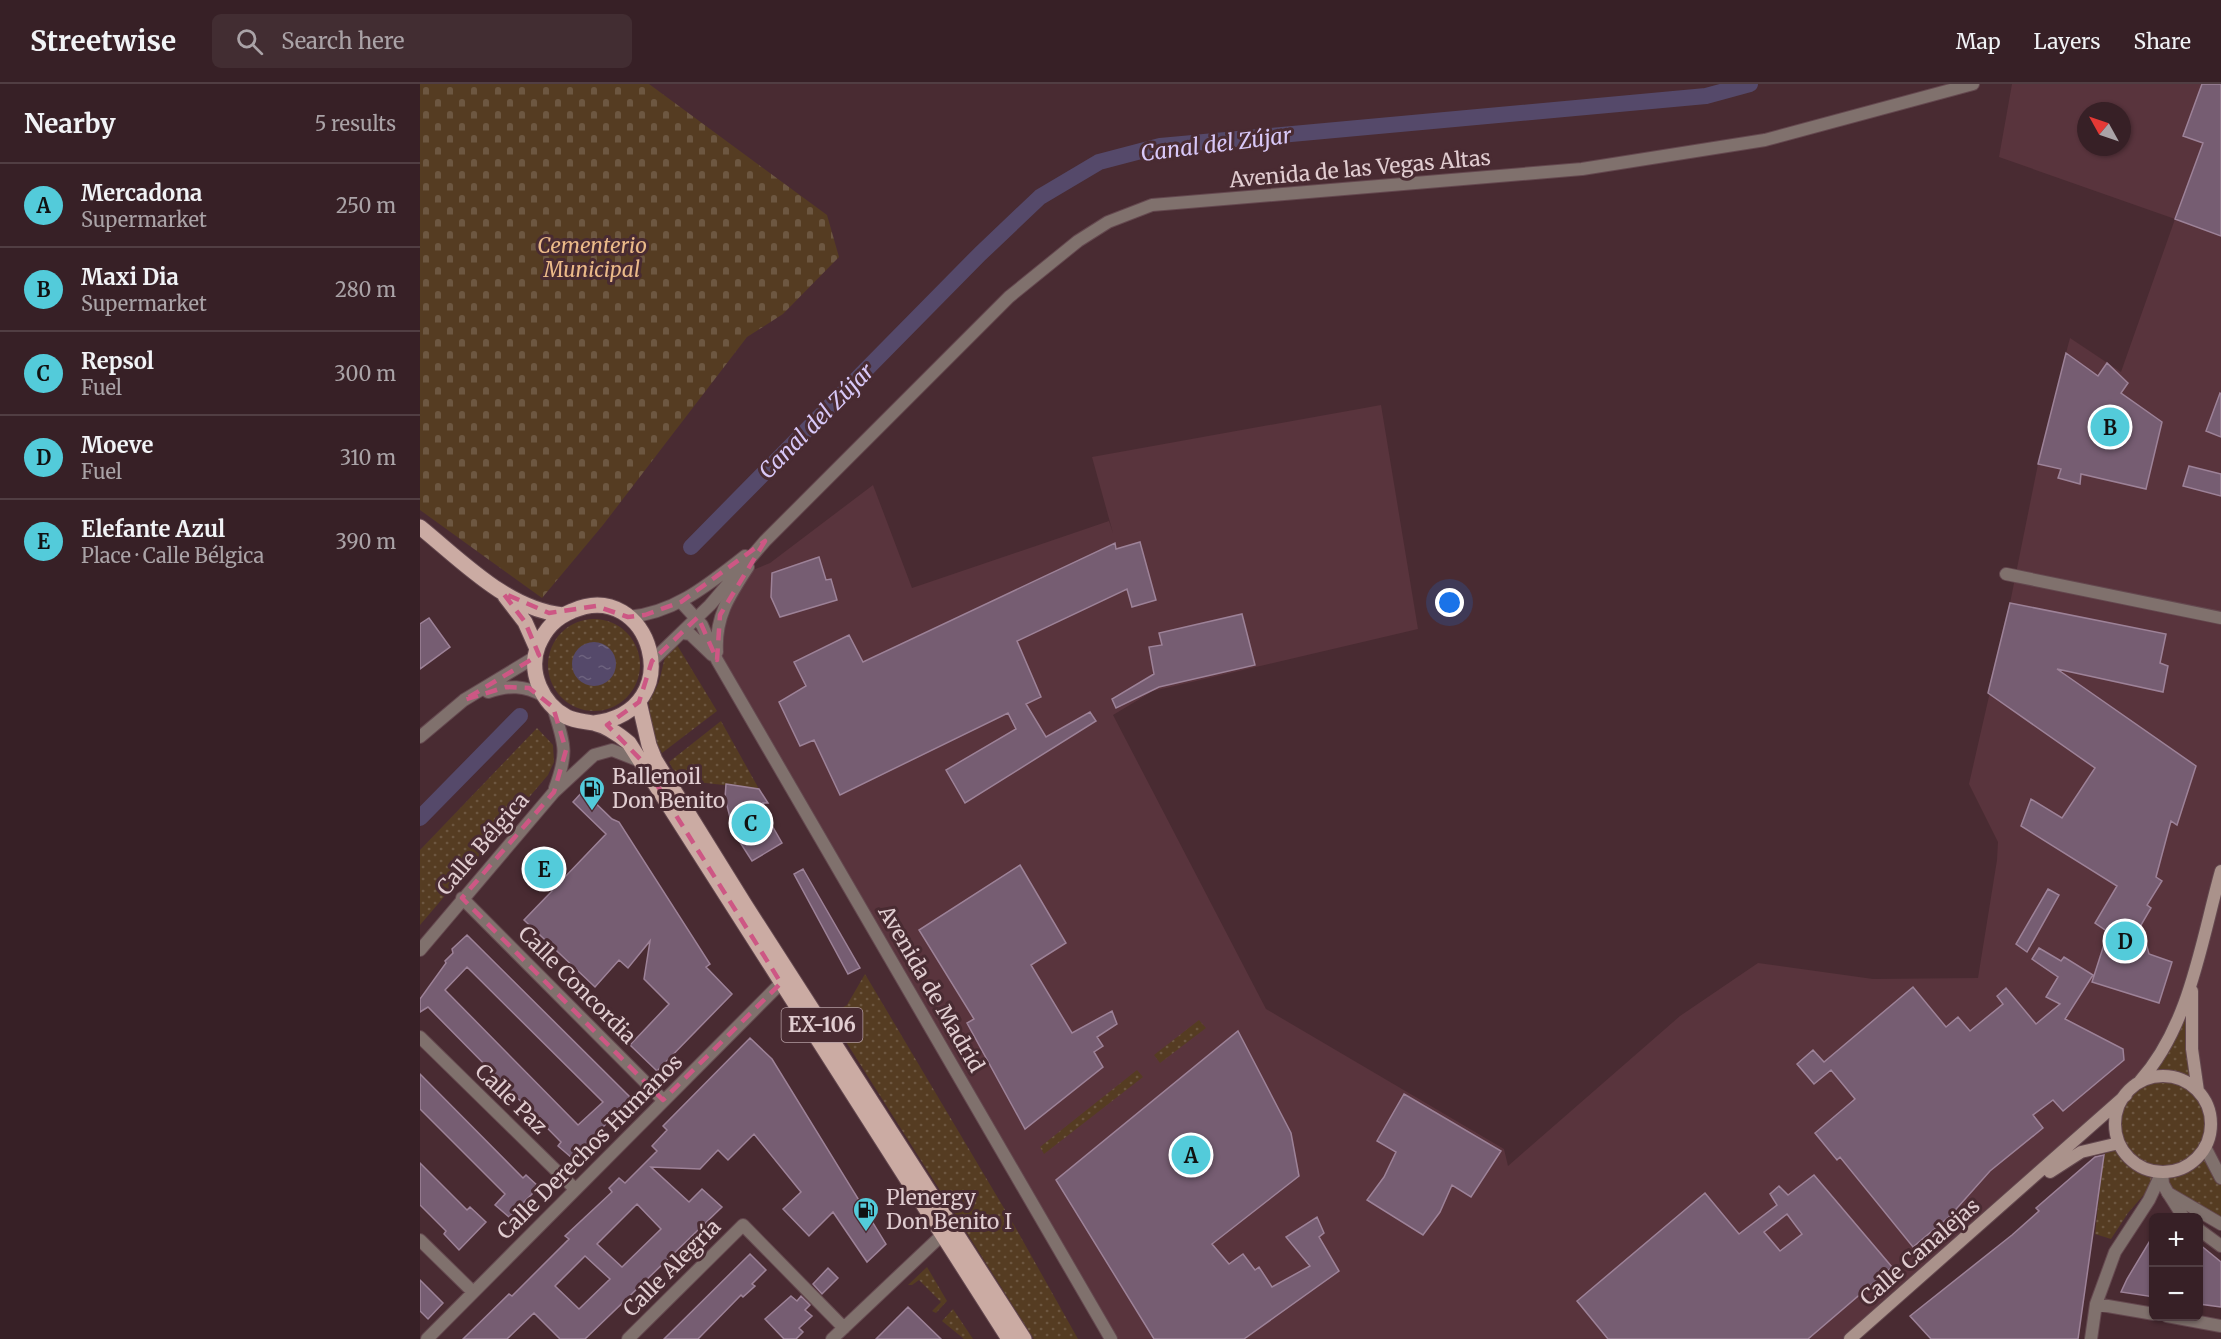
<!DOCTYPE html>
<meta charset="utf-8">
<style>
:root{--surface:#372026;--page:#422d32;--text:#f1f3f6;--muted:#aaa3a7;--line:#513e43;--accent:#53cbda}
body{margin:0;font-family:Merriweather,serif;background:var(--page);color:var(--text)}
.controls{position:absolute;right:18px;bottom:18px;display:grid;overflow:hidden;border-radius:9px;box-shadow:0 2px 4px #0004}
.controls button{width:54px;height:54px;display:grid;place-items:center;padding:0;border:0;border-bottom:2px solid var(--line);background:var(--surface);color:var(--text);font:30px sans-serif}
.compass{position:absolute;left:1657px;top:18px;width:54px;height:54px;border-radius:50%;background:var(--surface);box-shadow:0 2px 4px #0004;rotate:310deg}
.you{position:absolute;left:1030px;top:519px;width:21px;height:21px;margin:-15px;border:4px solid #fff;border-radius:50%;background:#1a73e8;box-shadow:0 0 0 9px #1a73e833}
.badge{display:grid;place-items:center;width:39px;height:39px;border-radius:50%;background:var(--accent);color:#111;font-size:20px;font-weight:700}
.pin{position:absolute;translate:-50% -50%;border:3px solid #fff;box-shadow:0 2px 6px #0006}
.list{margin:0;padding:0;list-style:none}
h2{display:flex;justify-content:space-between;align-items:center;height:78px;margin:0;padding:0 24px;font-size:26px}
h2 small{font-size:20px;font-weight:400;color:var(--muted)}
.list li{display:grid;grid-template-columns:39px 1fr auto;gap:18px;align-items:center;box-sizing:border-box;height:84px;padding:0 24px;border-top:2px solid var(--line)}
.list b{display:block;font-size:22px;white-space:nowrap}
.list p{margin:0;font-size:20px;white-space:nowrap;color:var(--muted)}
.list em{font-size:20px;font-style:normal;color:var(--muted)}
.icon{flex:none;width:33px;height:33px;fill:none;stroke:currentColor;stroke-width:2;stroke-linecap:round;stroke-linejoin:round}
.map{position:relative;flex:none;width:1801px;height:1255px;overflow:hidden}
header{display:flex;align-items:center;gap:36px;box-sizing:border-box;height:84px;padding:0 30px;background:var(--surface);border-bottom:2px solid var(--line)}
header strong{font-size:28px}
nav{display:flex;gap:33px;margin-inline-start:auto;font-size:21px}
.search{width:420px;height:54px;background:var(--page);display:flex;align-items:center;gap:15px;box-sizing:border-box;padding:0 21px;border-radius:9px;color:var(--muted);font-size:22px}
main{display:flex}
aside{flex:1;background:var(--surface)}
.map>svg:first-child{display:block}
</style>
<header>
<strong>Streetwise</strong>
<div class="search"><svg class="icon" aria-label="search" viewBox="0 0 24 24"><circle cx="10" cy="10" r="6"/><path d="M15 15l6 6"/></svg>Search here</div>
<nav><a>Map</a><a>Layers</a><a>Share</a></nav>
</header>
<main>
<aside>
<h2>Nearby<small>5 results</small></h2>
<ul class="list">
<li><span class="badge">A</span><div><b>Mercadona</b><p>Supermarket</p></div><em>250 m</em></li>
<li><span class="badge">B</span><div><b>Maxi Dia</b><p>Supermarket</p></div><em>280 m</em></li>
<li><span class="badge">C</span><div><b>Repsol</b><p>Fuel</p></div><em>300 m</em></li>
<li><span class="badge">D</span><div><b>Moeve</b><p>Fuel</p></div><em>310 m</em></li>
<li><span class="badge">E</span><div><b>Elefante Azul</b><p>Place · Calle Bélgica</p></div><em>390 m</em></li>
</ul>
</aside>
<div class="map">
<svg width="1801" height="1255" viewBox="0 0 1801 1255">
<defs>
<pattern id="green-dots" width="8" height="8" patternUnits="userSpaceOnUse" patternTransform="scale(1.5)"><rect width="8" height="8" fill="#553c22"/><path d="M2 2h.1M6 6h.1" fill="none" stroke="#6d5741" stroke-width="1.8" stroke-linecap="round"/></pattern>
<pattern id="cemetery-stones" width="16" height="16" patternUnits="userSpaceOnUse" patternTransform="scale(1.5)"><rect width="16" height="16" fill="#553c22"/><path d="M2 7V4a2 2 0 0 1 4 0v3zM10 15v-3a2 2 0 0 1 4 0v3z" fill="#6d5741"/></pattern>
<pattern id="water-ripples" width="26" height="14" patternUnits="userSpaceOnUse" patternTransform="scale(1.5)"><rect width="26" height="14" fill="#55496a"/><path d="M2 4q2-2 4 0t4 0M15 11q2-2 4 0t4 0" fill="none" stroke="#6d627e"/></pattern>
</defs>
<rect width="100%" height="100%" fill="#492b32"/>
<path fill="#59343d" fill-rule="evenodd" d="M1592,0H1801V1094L1785,1063L1790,1028L1778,1007L1717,1000L1430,1255H691L297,576L296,551L323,490L350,479L453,401L492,504L689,437L693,449L672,373L961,321L998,545L733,607L693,631L846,925L1084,1065L1088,1082L1260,932L1338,879L1453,895L1558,894L1577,776L1578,758L1549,700L1588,529L1618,380L1646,269L1650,254L1701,288L1755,135L1579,73ZM1666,27H1702V63H1666Z"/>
<path fill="url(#green-dots)" d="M128 581a46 46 0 1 1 92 0a46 46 0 1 1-92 0Z
M257,561L297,627L242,669L232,650L229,618L239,598L245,573Z
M301,637L339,705L268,697L254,687L249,678Z
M117,644L133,661L134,678L128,691L0,841V766Z
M445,890L594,1141L658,1255H614L409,931L427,921Z
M1772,897L1778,1007L1785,1017L1791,1040L1785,1063L1801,1094V1140L1747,1108L1728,1106L1708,1129L1691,1155L1675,1150L1683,1075L1689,1060L1699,1059L1696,1034L1699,1022L1706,1011L1733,983Z
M779,936L786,944L740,979L734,971Z
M717,986L723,993L624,1070L620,1063Z
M507,1183L527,1217L516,1229L512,1227L521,1218L499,1196L492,1201H488Z
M533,1225L553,1255H544L522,1237Z"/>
<path fill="url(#cemetery-stones)" d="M0,0H229L407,131L419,173L363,230L327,253L183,441L122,514L0,426Z"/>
<path fill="url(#water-ripples)" d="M152 580a22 22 0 1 1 44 0a22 22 0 1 1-44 0Z"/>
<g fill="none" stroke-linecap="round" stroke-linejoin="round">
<path stroke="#55496a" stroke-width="16" d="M271,463L560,170L620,113L679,78L740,62L1286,12L1330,0
M0,734L100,632"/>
</g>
<path fill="#765d72" stroke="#9d8298" stroke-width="1.5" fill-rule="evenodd" d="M1782,0H1801V152L1755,135L1783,59L1763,52Z
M1646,269L1678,292L1687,279L1708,299L1701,309L1742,338L1726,405L1661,390L1660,400L1638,394L1641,385L1618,380Z
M1800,309L1801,310V353L1786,347Z
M1769,382L1801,390V412L1763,402Z
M720,458L736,516L712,523L707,505L597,557L621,613L606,620L626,653L670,628L676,637L545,719L526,686L596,645L588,629L420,711L394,656L380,662L359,618L386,602L374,578L429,551L443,578L695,459L696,465Z
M399,473L406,496L411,495L417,516L360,533L351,513L352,489Z
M1590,519L1746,550L1740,579L1748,582L1743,608L1637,585L1776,682L1757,741L1751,737L1736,793L1742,797L1727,821L1731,824L1721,841L1729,870L1752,878L1739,919L1672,898L1688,848L1675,839L1697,802L1601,742L1611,715L1642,734L1675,684L1568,609Z
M822,530L835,581L739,603L696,624L692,615L734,590L729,563L742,561L739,549Z
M9,534L30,563L0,585V540Z
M306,700L339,705L348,719H343L350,738L362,759L332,777L314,749L305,714Z
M163,707L192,735L199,738L290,880L286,883L312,910L237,987L210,961L249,920L224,895L230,857L208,884L199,876L175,903L104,836L132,807L127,802L129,800L105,775L114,765L143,795L186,750L153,718Z
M600,781L646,859L611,881L652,949L692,927L697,940L677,953L683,962L674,968L683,983L605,1045L547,939L554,935L499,846Z
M383,785L440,884L428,890L374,790Z
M1628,805L1639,811L1607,868L1596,860Z
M47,851L218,1021L201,1037L195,1031L152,1074L138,1062L141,1058L8,923L0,928V915L26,879L25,877L33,869L32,865ZM47,883L183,1018L158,1041L25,906Z
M1619,864L1641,877L1644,873L1673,891L1645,935L1703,965L1704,976L1643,1027L1633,1016L1613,1031L1623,1044L1570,1087L1530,1132L1493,1163L1420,1073L1417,1076L1395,1049L1435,1015L1411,986L1394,1000L1377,980L1393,966L1404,978L1493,903L1526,943L1538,933L1550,947L1583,920L1577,912L1586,904L1616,940L1640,920L1626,913L1638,893L1612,875Z
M818,947L871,1049L879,1092L792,1160L809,1180L823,1170L835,1186L839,1183L852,1203L890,1182L866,1153L897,1133L904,1149L899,1153L919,1187L824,1255H734L636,1096Z
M330,954L352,975L466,1160L447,1178L413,1128L389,1152L363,1125L381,1108L334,1050L308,1076L298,1066L280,1085L231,1083L269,1118L282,1105L302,1123L165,1255H140L114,1229L87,1255H43L89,1210L92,1212L149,1155L145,1152L192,1108L189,1104L199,1094L205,1099L237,1067L232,1062L247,1046L243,1042ZM217,1120L241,1145L202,1183L177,1160ZM165,1172L190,1195L159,1225L135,1202Z
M0,990L103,1094L106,1091L119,1103L89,1133L75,1121L85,1110L0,1025Z
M984,1010L1081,1067L1051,1113L1032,1101L1020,1128L1003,1151L947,1116L964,1093L976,1068L957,1057Z
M1684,1071L1658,1255H1511L1490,1232L1592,1151L1619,1127L1616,1124L1675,1073Z
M0,1079L47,1126L50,1123L66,1138L39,1166L24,1150L26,1147L0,1121Z
M1394,1091L1472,1183L1388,1255H1188L1157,1217L1285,1109L1319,1150L1357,1121L1350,1110L1359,1102L1368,1111ZM1367,1130L1382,1150L1360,1167L1344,1148Z
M1734,1150V1213L1701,1208L1707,1195Z
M1779,1160L1801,1178V1223L1779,1220Z
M330,1170L346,1186L332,1200L335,1202L323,1213L321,1211L278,1255H244Z
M408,1184L418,1194L402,1210L393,1200Z
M0,1196L23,1219L8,1235L0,1227Z
M371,1212L377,1217L381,1212L390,1221L385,1226L392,1232L379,1244L383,1248L376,1255H364L345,1235Z
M488,1223L521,1255H456Z"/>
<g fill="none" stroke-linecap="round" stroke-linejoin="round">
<defs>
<path id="minor" d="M1586,490L1801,534
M261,518L282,541L297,576L691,1255
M263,549L270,550L292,571
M297,568C295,533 309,512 328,483
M68,608C89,601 104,601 124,612
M133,623C144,660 149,666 135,704
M0,653L44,616L115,573
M42,814L243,1016
M0,866L134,708L174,671L192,666L220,677
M0,953L155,1105
M1748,1109L1764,1134
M1778,1145L1801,1162
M0,1156L53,1208
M1676,1220L1734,1230
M1747,1232L1801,1242
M7,1255L361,899
M208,1255L323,1141L424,1244
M412,1255L522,1151
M1671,1255L1676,1220L1695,1168L1729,1116L1742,1088"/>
<path id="tertiary" d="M208,533C255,529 289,500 325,472
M232,577L290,521L345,457L589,213L658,157L688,138L732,121L1162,85L1345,56L1553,0
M1785,1063L1801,1094
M1742,1088L1743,1100L1748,1109L1801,1140"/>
<path id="secondary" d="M1772,907V965L1778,1007
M1695 1040a48 48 0 1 1 96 0a48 48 0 1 1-96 0Z
M1720,997C1770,941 1781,858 1801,787
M1630,1088L1661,1068L1699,1059
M1430,1255L1706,1011"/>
<path id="primary" d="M0,443C42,477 87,525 143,531
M85,512L105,538L117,565
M219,618L229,661L235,676L325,821L604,1255
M174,639C272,627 230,492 152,527C135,534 125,545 118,562C108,588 122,620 147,633C155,637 163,637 173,639C187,642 198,650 209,659L589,1255"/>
</defs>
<use href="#minor" stroke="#64484f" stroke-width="14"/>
<use href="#tertiary" stroke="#64484f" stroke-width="14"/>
<use href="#secondary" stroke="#64484f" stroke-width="14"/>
<use href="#primary" stroke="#64484f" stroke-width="17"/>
<use href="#minor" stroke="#80716d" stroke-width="12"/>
<use href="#tertiary" stroke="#80716d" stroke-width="12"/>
<use href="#secondary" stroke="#aa928b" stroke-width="12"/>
<use href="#primary" stroke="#cbaba3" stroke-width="15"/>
</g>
<path fill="none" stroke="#cd5784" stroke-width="4.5" stroke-dasharray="12 8" stroke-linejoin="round" d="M345,457L300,531L297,576L278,533L232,577L219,618L187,641L222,677L361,899L243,1016L42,814L134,708L146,666L133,623L109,604L86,603L44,616L119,571L105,538L83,509L129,529L176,522L208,533L225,531L261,518Z"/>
<defs>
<symbol id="fuel-pin" viewBox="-11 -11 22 30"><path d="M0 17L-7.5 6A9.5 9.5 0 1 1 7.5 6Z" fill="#53cbda" stroke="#492b32"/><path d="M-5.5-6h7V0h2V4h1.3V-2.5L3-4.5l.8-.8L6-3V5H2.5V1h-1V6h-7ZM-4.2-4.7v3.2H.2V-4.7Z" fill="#111"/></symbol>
</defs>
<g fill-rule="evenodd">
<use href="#fuel-pin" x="157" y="690" width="30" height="40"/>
<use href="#fuel-pin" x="431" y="1111" width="30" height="40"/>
</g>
<g text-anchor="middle" stroke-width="6" stroke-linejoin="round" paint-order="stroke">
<rect fill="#492b32" stroke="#b39ca1" stroke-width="1.5" x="361.5" y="924" width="81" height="34" rx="4.5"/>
<g font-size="20" font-weight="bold" fill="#e1cdd1">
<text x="402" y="948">EX-106</text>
</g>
<g font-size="21" fill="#e1cdd1" stroke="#492b32">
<text transform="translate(940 85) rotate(-5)" y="7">Avenida de las Vegas Altas</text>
<text transform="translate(63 760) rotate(-49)" y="7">Calle Bélgica</text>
<text transform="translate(157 901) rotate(45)" y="7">Calle Concordia</text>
<text transform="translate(511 905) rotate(60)" y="7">Avenida de Madrid</text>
<text transform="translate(91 1015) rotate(44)" y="7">Calle Paz</text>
<text transform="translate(170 1063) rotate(-45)" y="7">Calle Derechos Humanos</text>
<text transform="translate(1500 1168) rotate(-41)" y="7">Calle Canalejas</text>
<text transform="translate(252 1184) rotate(-45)" y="7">Calle Alegría</text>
</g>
<g font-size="21" font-style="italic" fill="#ebba89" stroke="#492b32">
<text x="172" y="169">Cementerio<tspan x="172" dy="24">Municipal</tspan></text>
</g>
<g font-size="21" fill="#e1cdd1" stroke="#492b32" text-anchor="start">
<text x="192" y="700">Ballenoil<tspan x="192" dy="24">Don Benito</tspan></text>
<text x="466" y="1121">Plenergy<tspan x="466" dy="24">Don Benito I</tspan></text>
</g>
<g font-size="22" font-style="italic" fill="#d8c8f8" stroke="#492b32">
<text transform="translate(796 60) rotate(-7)" y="8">Canal del Zújar</text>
<text transform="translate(396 337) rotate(-45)" y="8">Canal del Zújar</text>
</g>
</g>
</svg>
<div class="controls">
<button>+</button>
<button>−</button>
</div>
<svg class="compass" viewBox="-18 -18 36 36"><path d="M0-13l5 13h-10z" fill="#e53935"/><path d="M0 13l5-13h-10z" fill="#aaa3a7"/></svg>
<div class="you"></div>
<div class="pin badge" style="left:771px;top:1071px">A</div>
<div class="pin badge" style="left:1690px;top:343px">B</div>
<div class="pin badge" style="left:331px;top:739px">C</div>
<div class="pin badge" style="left:1705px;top:857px">D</div>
<div class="pin badge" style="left:124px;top:785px">E</div>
</div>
</main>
